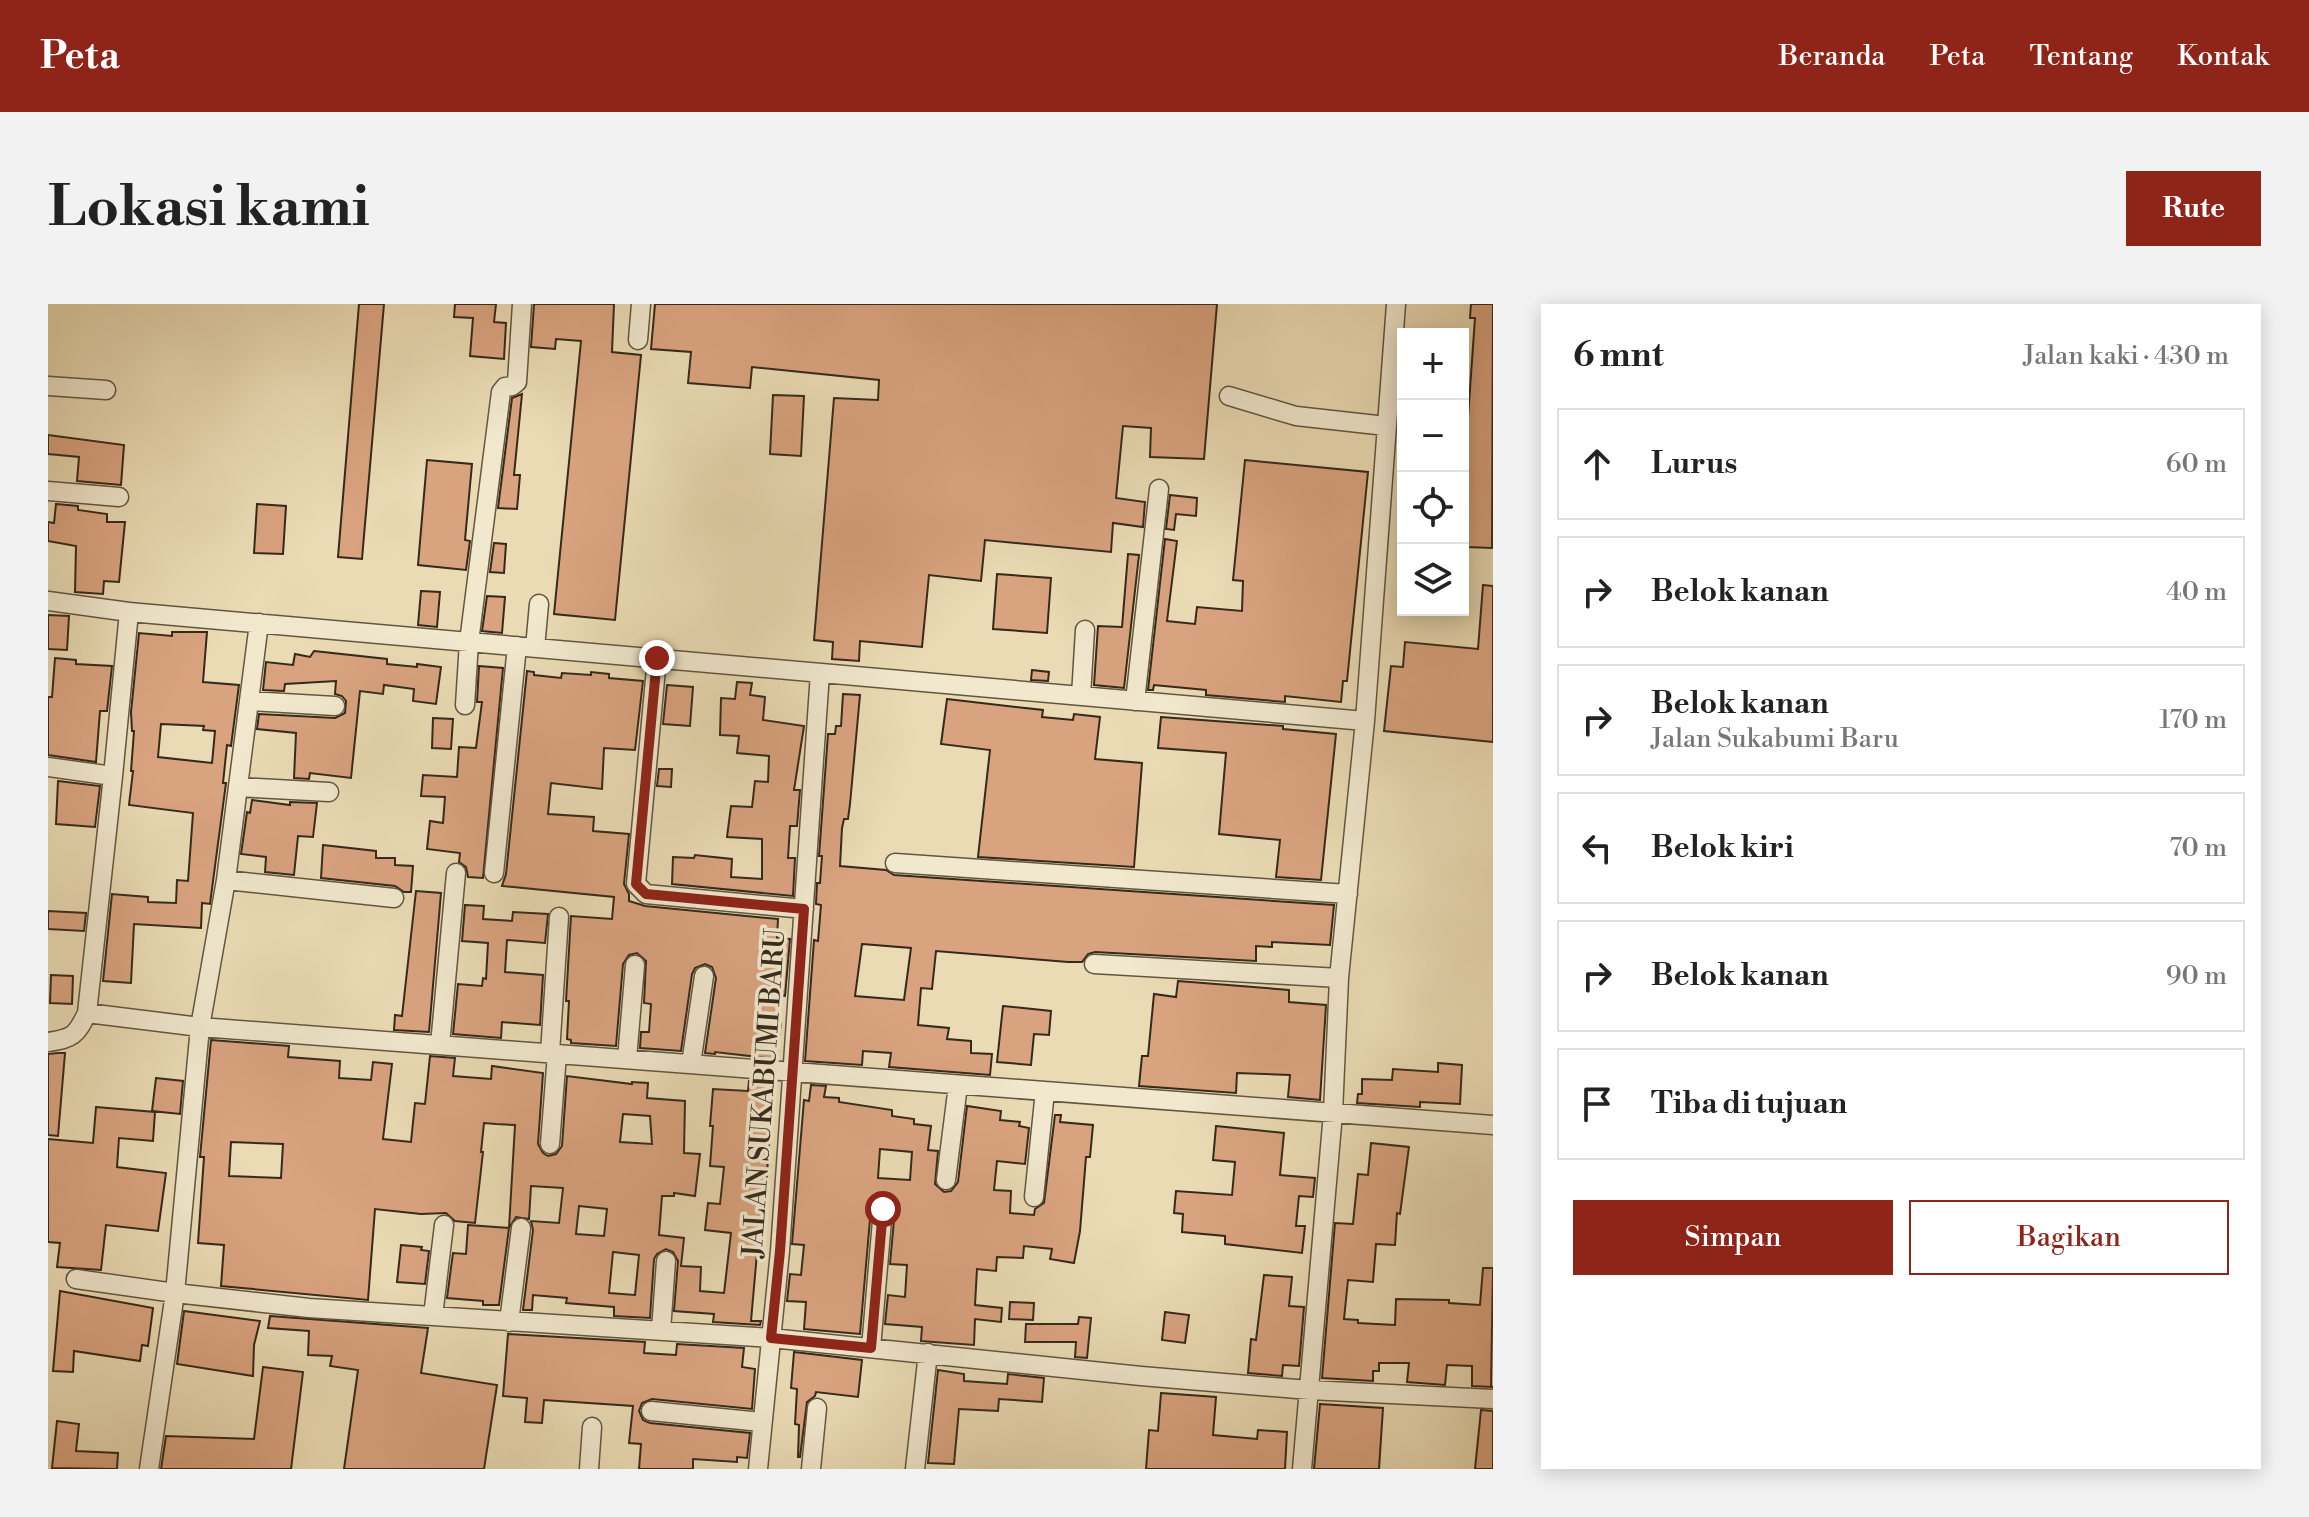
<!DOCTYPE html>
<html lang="id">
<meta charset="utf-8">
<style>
:root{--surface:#fff;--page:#f2f2f2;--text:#222;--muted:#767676;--line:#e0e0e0;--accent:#8f2418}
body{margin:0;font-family:"Libre Bodoni",serif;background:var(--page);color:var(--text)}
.controls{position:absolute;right:24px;top:24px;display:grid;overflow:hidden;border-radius:0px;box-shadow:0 4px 20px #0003}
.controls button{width:72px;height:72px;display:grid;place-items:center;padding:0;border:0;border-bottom:2px solid var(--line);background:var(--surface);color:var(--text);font:40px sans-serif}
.stop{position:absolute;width:24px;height:24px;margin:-18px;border:6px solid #8f2418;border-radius:50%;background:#fff}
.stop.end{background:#8f2418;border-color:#fff;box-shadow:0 2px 8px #0008}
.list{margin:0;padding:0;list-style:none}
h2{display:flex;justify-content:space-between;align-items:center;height:104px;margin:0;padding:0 32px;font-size:34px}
h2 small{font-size:26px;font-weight:400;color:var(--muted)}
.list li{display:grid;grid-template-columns:52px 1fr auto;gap:24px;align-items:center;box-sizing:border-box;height:112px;margin:0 16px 16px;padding:0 16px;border:2px solid var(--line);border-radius:0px}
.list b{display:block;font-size:30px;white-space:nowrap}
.list p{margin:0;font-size:26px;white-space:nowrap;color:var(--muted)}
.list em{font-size:26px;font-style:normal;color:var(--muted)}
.actions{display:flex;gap:16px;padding:24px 32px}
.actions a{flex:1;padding:18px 0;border:2px solid var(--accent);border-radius:0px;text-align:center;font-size:28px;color:var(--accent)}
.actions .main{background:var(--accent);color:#fff}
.icon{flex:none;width:44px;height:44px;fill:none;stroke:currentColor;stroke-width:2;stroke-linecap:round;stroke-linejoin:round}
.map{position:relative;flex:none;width:1445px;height:1165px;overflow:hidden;border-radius:0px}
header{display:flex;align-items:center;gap:48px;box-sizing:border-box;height:112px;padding:0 40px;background:var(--accent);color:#fff}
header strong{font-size:38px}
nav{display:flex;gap:44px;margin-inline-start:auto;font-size:28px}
.intro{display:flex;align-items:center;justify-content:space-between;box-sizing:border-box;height:192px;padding:0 48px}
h1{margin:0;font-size:56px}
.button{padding:20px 36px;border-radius:0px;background:var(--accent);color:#fff;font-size:28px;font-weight:700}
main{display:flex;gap:48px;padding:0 48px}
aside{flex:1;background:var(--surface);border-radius:0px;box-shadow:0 4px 20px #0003}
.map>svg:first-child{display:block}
</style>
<header>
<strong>Peta</strong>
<nav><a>Beranda</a><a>Peta</a><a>Tentang</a><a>Kontak</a></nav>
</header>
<div class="intro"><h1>Lokasi kami</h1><a class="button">Rute</a></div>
<main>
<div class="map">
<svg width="1445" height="1165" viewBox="0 0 1445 1165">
<rect width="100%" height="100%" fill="#eadbb4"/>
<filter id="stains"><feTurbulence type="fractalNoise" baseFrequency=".0025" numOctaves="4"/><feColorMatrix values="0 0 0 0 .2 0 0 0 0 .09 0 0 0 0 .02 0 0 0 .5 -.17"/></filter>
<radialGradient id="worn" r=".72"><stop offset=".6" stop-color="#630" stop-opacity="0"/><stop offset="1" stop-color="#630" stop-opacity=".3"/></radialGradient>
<path fill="#d9a37f" stroke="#35291b" stroke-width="2" fill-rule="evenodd" d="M311,0H336L314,255L290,253Z
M407,0H448L446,18L458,19L456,55L422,52L425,14L406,13Z
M486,0H566L564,48L593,51L567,316L506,310L533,37L508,35L507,45L483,43Z
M607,0H1169L1156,155L1102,153L1103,124L1075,122L1068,194L1097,198L1095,223L1065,219L1063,248L937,236L933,277L881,271L874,343L812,337L811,357L784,355L785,338L766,336L786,94L830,96L831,76L704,63L702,84L640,79L643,48L603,45Z
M1423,0H1445L1444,244L1418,243L1419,229H1415V127H1419L1427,14H1422Z
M474,90L466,171H472L469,205L450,204L464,94Z
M725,91L756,92L753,152L722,150Z
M0,131L76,141L73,181L29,177L31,153L0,150Z
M379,156L424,160L417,236L422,237L418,266L370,261Z
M1197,156L1320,168L1299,377H1295L1293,398L1237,392V398L1158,391V386L1106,381L1105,386H1100L1117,235L1129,237L1119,317L1147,320L1149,303L1194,307L1195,277L1185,276Z
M1122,191L1149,194L1148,212L1128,210L1126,226L1118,225Z
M8,200L30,202V206L59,210V218H77L71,278L56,277L55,290L27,288L28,242L0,237V218L6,219Z
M209,200L238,202L235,250L206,249Z
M446,239L458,240L456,269L442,268Z
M1080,250L1091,251L1076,384L1046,381L1050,322L1074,323Z
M949,270L1003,274L999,329L945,325Z
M1435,281L1445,282V438L1336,427L1343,362L1355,363L1357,338L1430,345Z
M373,287L392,288L389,323L370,321Z
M439,292L457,293L454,329L434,327Z
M0,311L21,312L19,346L0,345Z
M124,328H159L155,378L191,381L183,442L179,441L175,479H178L162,600L154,599L153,624L86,620L83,679L55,677L64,590L100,593V598L128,599L129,576L140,577L145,509L81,501L85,467H83L86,427H84L83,408L91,329L124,332ZM113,420L156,422L155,426L167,427L164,459L110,453Z
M266,347L339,355V360L369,363V360L393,363L388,400L365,397L366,385L336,381L335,390L312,387L303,474L262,469L261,475L246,474L248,429L209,425L211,410L287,414L297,409L298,397L294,392L287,390L288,377L237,380L236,387L215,386L218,358L245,361L247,350L262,353Z
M7,354L28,356V360L64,362L59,407H52L48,458L0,451V393H4Z
M431,362L455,364L435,574L420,573L418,563L411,558L412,549L379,545L382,517L395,519L397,493L373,492L375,471L409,473L411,443L428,444L434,398H429Z
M984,366L1001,368L1000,377L983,376Z
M479,367L486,368V371L513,374L514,369L543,371V368L561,370V374L595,377L587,446L556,444L554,485L503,479L500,510L546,513L545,527L581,530L576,580L581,590V597L597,602L730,615L729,634L742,635L737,692L733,691L729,719H733L728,755L667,748V750L657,749L668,674L664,663L657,660L647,664L644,670L633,747L592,744L593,728H601L603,700L596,699L598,657L589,649L581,651L575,660L568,742L523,739V736L519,735L521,697H518L523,612L564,615L566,593L454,582L458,570Z
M689,378L704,379L702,391L717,393L715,416L756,422L746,486H752L749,522H742L740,554H747L745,592L624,580L625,553L646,554L647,551L684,555L683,573L714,575V535L679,533L683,502L704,503L707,477L720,478L721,452L689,449L691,432L672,431L673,394L687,395Z
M619,381L645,383L642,422L615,420Z
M795,390L812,391L802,500L800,515H796L794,524L792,562L838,566L846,571L1286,601L1282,641L1224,638V643L1208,642V657L1047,648L1040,650L1034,658H1020L888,647L884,685L873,684L870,721L901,724L899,735L923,737V749L944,750L942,771L841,763L843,749L815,747L814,761L757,757L766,636L770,637L773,601L768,600L769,579H772L774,552H771L780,430H787L788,422H793ZM814,640L863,644L856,696L807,692Z
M899,395L995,406L994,413L1025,416L1026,410L1052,413L1047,455L1094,459L1086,563L930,553L942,446L893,440Z
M1113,413L1235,422V425L1288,430L1273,576L1228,573L1232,536L1171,530L1178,449L1110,444Z
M385,414L405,415L403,445L384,444Z
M611,465H624L623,483L609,482Z
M10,477L52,482L47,523L8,520Z
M204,496L242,501V498L269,499L265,533L250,532L246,571L217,568L218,553L193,550L199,508L202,509Z
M275,541L328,547V554H347V561L365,562L363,588H356L347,582L273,574Z
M368,587L393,589L381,728L346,726L347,711L354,712Z
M417,601L436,602L435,615L464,617L465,608L500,610L497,639L459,636L457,668L495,671L492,721L454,718L453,734L405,730L410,680L434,682L435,674L438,675L440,639L414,637Z
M0,607L38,609L36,627L0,625Z
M3,671L25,672L24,700L2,699Z
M1130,677L1241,686V698L1278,701L1272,796L1240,793L1242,771L1189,769L1188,789L1091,782L1094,752H1100L1106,690L1128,693Z
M955,702L1003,707L1001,731L986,730L983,761L949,758Z
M163,736L241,742L240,753L292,757L291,774L323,776L325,758L344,760L335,835L363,838L367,799L377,800L382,752L407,754L405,772L443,775L444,762L495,769L490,840L495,849L500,852L508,850L514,842L519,772L584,780V778L600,779L599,794L637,797L636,849L652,850L647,892L626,889V892H614L611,931L636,934L633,962L653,963L652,987L676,989L683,929L657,926L660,899L672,900L676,863L662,862L665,822H662L665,785L700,787L701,777L724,778L725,821H722L717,903H715L709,949L703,1017H713L712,1021L665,1018L666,1010L626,1007L630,957L625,948L618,945L609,950L606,955L602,1014L566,1012V1003L518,999L519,994L485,991L484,1006H475L485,926L483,917L511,919L515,884L483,882L481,915L468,913L461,924L467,821L448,820L436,819L433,848H435L427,919L407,917L398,909L373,910L327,905L320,996L173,982L176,941L150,939L156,853H152ZM575,810L602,812L604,840L572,838ZM183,838L235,840L233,874L181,872ZM531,902L559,905L556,932L528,930ZM565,948L591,951L587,991L561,989Z
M10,749H17L10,832L0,831V750Z
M1390,759L1414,761L1412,800L1372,798V803L1309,799L1310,790H1314V775L1344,776L1345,765L1390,768Z
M108,774L135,777L132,810L104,807Z
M763,781L778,782L776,793L791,794V798L844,806V812L866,815V820L883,822L880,846L890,847L887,880L896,888L903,887L910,878L919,802L953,807L952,816L972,818L971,822L981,824L977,860L949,857L946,886L963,887L962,909L986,911L987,905L996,899L1007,811H1013L1012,818L1045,821L1042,853H1038L1032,927L1026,959L1002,955L1004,945L976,942L975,954L949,953L948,967L929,965L927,1001L954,1004L953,1018L927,1015L926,1041L873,1037L874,1023L837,1020L840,991L857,993L859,961L842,960L847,905L841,895L831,894L823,904L812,1030L756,1025L758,998L739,997L742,970L753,971L756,941L744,940L756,796L761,797ZM832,845L864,848L862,876L830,874Z
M48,803L107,808L105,837L71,834L69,863L118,869L110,927L58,921L53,966L9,963L12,939L0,938V835L45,839Z
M1168,822L1236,829L1232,871L1267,874L1265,893L1251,892L1248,922H1257L1254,949L1177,940V932L1134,928L1135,910L1126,909L1128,887L1184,891L1187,858L1165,856Z
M1323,839L1361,843L1352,910L1349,909L1347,941L1328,940L1325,978L1300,976L1296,1015L1310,1016V1019L1347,1021L1348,995L1401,996V999L1432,1001L1435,964H1445L1443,1082L1445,1083L1424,1082V1062L1399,1061L1397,1081L1359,1078L1361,1059H1331V1067H1325V1077L1274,1074L1287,919L1305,920L1310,870L1320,871Z
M420,921L461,924L451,1001H435V997L399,994L405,949L418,950Z
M353,941L374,943L373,946L381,947L377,980L349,978Z
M1216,971L1244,973L1241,1002L1256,1003L1251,1062L1235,1061L1234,1072L1200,1069L1203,1035L1208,1036Z
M12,987L105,1004L100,1042L94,1041L92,1057L26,1047L25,1068L5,1067Z
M962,998L986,999L985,1016L961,1015Z
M136,1007L212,1017L206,1041L205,1072L129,1060Z
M1117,1008L1141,1011L1137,1039L1114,1036Z
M222,1012L380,1024L373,1069L449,1081L436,1165H296L310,1066L282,1062L284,1052L260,1051L261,1027L220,1024Z
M1031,1013L1043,1014L1039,1054L1027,1053L1028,1038H977L978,1020H1030Z
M460,1030L597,1038L596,1049L628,1051L629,1040L696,1044L694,1063L707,1065L704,1105L604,1095L594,1099L591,1107L595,1116L602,1119L702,1129L699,1154L689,1153V1158L645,1155V1165H591L593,1140L581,1139L585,1102L496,1096L494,1119L477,1118L479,1094L455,1092Z
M746,1048L814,1056L810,1093L768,1088L767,1092L759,1098L752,1153H750L751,1121L747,1120L749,1085L743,1084Z
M215,1063L255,1068L243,1165H113L118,1132L206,1135Z
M890,1066L916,1070V1077L959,1080L960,1070L996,1074L994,1098L951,1095L950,1107L911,1105L906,1160L880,1159Z
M1113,1089L1168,1093L1165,1131L1209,1135L1210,1126L1239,1128L1237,1165H1098L1101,1126L1110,1127Z
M1272,1100L1335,1104L1331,1165H1266Z
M1433,1106L1445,1107V1165H1427Z
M9,1117L31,1120L28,1147L70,1149L69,1165L4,1164Z"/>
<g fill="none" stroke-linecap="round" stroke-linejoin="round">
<defs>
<path id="minor" d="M590,36L593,0
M0,82L58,86
M1181,92L1248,112L1338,122
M0,187L71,193
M0,297L81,308L65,472L0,463
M81,308L1317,417
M487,344L491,300
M609,354L588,580L598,590L756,605
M1033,392L1037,326
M201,397L287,402
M1087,397L1111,185
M417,401L421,338L453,88L457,83L464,82L469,78L474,0
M190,483L281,488
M847,559L1300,590
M446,569L469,342
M178,576L346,594
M1046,660L1291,674
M39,709L152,723L1445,821
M0,738C25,734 28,732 39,709L65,472
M392,741L408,569
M502,749L511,613
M579,755L587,661
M643,760L656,672
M502,840L509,750
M898,876L910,781
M986,893L997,787
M28,975L127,989L261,1004L723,1034L1093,1072L1261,1086L1445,1095
M385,1012L396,921
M461,1018L473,924
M613,1027L618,957
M823,1044L835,905
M603,1107L713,1118
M101,1165L127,989L152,723L178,576L211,319
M541,1165L544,1123
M710,1165L732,947L772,369
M763,1165L769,1104
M867,1165L880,1049
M1254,1165L1285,809L1291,674L1317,417L1348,0"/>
</defs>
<use href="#minor" stroke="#625641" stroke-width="21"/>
<use href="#minor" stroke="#f1e8ce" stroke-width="18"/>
</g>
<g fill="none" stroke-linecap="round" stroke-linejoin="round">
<path stroke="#8f2418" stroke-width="10" d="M609,354L588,580L598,590L756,605L732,947L723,1034L823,1044L835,905"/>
</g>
<g text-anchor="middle" stroke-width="7" stroke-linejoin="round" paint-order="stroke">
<g font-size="28" fill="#35291b" stroke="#f1e8ce">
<text transform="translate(715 789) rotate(-86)" y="10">JALAN SUKABUMI BARU</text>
</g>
</g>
<rect width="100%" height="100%" filter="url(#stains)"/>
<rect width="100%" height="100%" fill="url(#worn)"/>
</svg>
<div class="controls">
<button>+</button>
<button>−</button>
<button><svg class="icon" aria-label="locate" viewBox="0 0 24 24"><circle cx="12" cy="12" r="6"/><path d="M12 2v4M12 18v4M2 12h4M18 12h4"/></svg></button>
<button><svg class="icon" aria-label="layers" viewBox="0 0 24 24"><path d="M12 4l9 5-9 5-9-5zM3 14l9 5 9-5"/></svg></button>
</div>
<div class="stop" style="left:835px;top:905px"></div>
<div class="stop end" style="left:609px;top:354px"></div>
</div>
<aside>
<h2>6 mnt<small>Jalan kaki · 430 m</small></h2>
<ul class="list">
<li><svg class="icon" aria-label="ahead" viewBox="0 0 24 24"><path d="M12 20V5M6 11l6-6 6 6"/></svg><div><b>Lurus</b></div><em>60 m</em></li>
<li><svg class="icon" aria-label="right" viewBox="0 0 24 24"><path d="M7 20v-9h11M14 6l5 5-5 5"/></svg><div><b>Belok kanan</b></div><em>40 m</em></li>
<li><svg class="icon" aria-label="right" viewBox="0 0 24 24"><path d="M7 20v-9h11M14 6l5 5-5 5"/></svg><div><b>Belok kanan</b><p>Jalan Sukabumi Baru</p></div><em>170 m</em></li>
<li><svg class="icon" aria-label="left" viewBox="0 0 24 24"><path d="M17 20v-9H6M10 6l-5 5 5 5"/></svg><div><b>Belok kiri</b></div><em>70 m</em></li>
<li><svg class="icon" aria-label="right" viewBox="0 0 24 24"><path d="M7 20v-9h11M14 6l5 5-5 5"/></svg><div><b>Belok kanan</b></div><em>90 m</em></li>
<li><svg class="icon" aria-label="arrive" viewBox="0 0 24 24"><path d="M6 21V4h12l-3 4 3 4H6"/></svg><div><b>Tiba di tujuan</b></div></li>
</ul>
<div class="actions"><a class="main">Simpan</a><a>Bagikan</a></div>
</aside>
</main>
